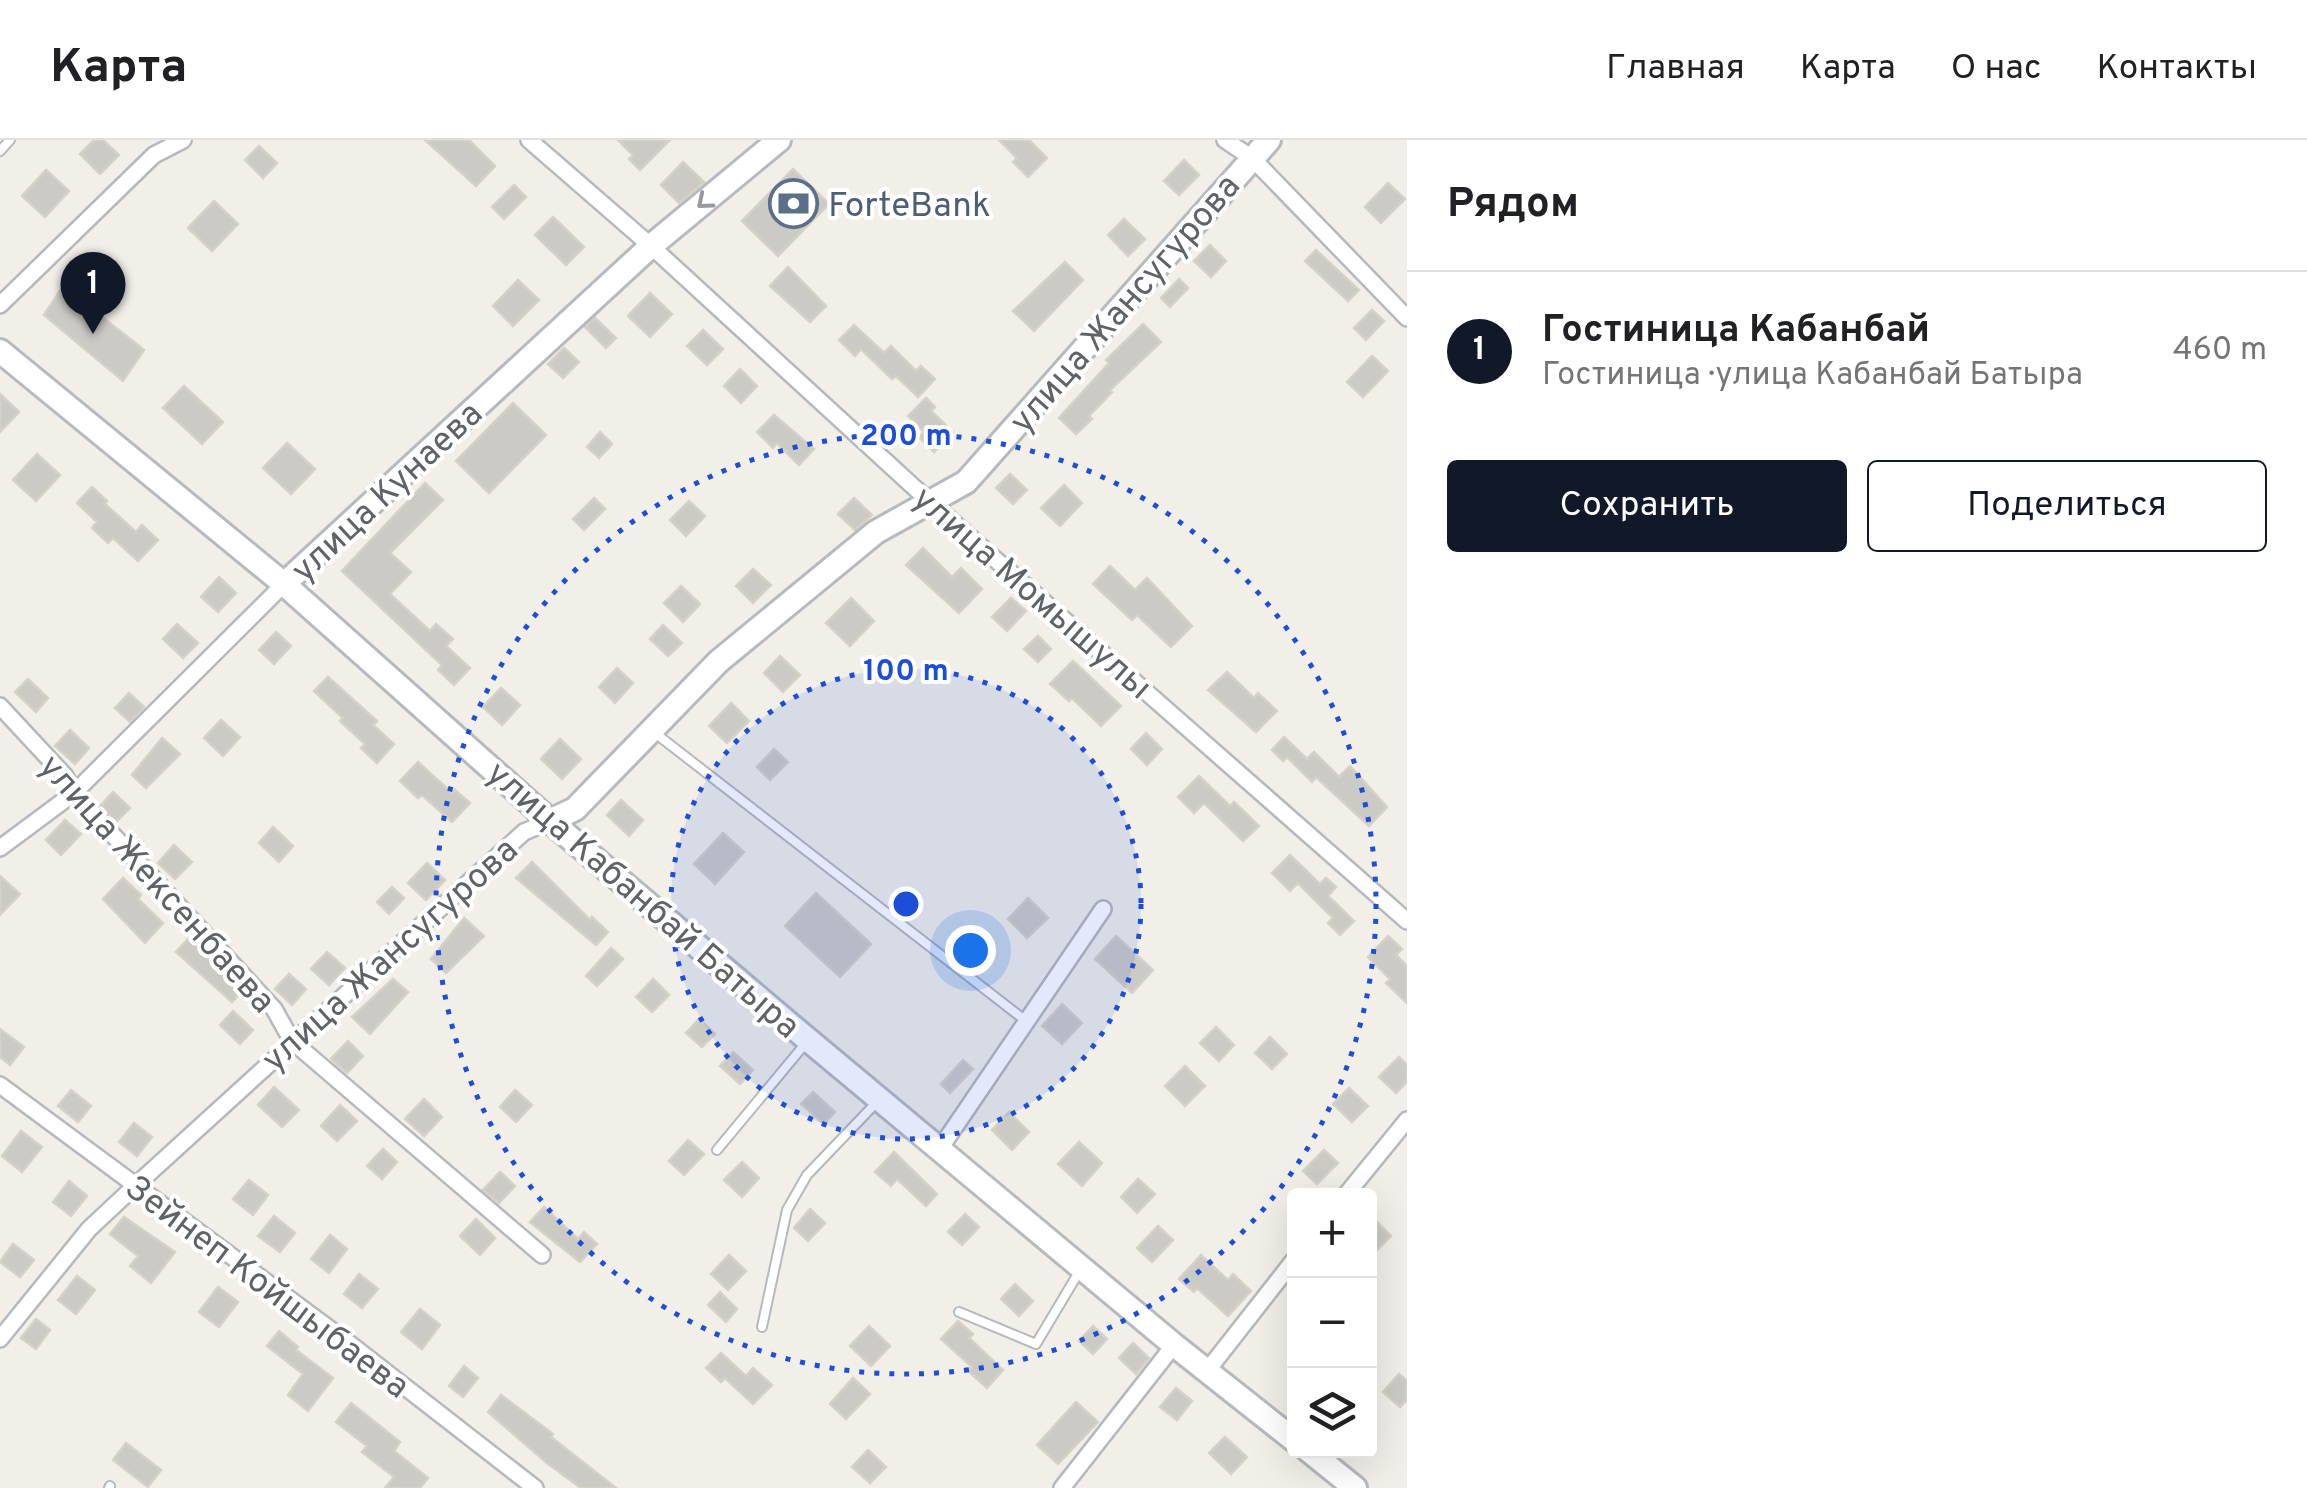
<!DOCTYPE html>
<html lang="ru">
<meta charset="utf-8">
<style>
:root{--surface:#fff;--page:#f6f6f6;--text:#202124;--muted:#757577;--line:#e0e0e0;--accent:#111827}
body{margin:0;font-family:Overpass,sans-serif;background:var(--page);color:var(--text)}
.controls{position:absolute;right:30px;bottom:30px;display:grid;overflow:hidden;border-radius:10px;box-shadow:0 10px 40px #0002}
.controls button{width:90px;height:90px;display:grid;place-items:center;padding:0;border:0;border-bottom:2px solid var(--line);background:var(--surface);color:var(--text);font:50px sans-serif}
.you{position:absolute;left:970px;top:810px;width:35px;height:35px;margin:-25px;border:8px solid #fff;border-radius:50%;background:#1a73e8;box-shadow:0 0 0 15px #1a73e833}
.badge{display:grid;place-items:center;width:65px;height:65px;border-radius:50%;background:var(--accent);color:#fff;font-size:32px;font-weight:700}
.pin{position:absolute;translate:-50% -82px;filter:drop-shadow(0 2px 5px #0008)}
.pin::after{content:'';position:absolute;top:52px;width:35px;height:30px;background:inherit;clip-path:polygon(0 0,100% 0,50% 100%)}
.list{margin:0;padding:0;list-style:none}
h2{display:flex;justify-content:space-between;align-items:center;height:130px;margin:0;padding:0 40px;font-size:42px}
h2 small{font-size:32px;font-weight:400;color:var(--muted)}
.list li{display:grid;grid-template-columns:65px 1fr auto;gap:30px;align-items:center;box-sizing:border-box;height:160px;padding:0 40px;border-top:2px solid var(--line)}
.list b{display:block;font-size:38px;white-space:nowrap}
.list p{margin:0;font-size:32px;white-space:nowrap;color:var(--muted)}
.list em{font-size:32px;font-style:normal;color:var(--muted)}
.actions{display:flex;gap:20px;padding:30px 40px}
.actions a{flex:1;padding:22px 0;border:2px solid var(--accent);border-radius:10px;text-align:center;font-size:35px;color:var(--accent)}
.actions .main{background:var(--accent);color:#fff}
.icon{flex:none;width:55px;height:55px;fill:none;stroke:currentColor;stroke-width:2;stroke-linecap:round;stroke-linejoin:round}
.map{position:relative;flex:none;width:1407px;height:1348px;overflow:hidden}
header{display:flex;align-items:center;gap:60px;box-sizing:border-box;height:140px;padding:0 50px;background:var(--surface);border-bottom:2px solid var(--line)}
header strong{font-size:48px}
nav{display:flex;gap:55px;margin-inline-start:auto;font-size:35px}
main{display:flex}
aside{flex:1;background:var(--surface)}
.map>svg:first-child{display:block}
</style>
<header>
<strong>Карта</strong>
<nav><a>Главная</a><a>Карта</a><a>О нас</a><a>Контакты</a></nav>
</header>
<main>
<div class="map">
<svg width="1407" height="1348" viewBox="0 0 1407 1348">
<rect width="100%" height="100%" fill="#f1efe8"/>
<path fill="#cccac5" stroke="#d6d1c6" stroke-width="2.5" d="M94,0H103L119,15L100,34L80,14Z
M425,0H469L495,26L476,46Z
M618,0H670L640,30L629,19L633,15Z
M999,0H1029L1047,18L1028,37L1013,22L1017,18Z
M259,6L277,23L263,38L245,20Z
M1184,20L1199,35L1179,55L1164,41Z
M683,22L704,42L679,63L661,45Z
M793,29L829,64L778,116L742,81Z
M46,30L69,51L45,77L22,56Z
M1388,43L1405,59L1381,83L1365,67Z
M514,45L526,57L504,79L492,67Z
M214,61L238,84L212,111L188,88Z
M553,77L584,107L566,125L535,95Z
M1124,79L1145,99L1128,116L1108,95Z
M1210,105L1226,121L1211,137L1194,121Z
M1316,110L1359,150L1348,161L1305,121Z
M1065,122L1083,140L1034,191L1013,171Z
M788,127L826,166L810,182L770,146Z
M1179,139L1188,148L1170,167L1161,158Z
M518,140L539,160L513,186L493,166Z
M63,146L144,210L123,241L44,175Z
M650,153L672,174L650,197L628,176Z
M1372,170L1384,181L1366,200L1354,188Z
M595,178L616,198L606,208L585,187Z
M1143,184L1161,202L1110,250L1112,252L1089,276L1092,279L1076,294L1059,278L1109,223L1106,220Z
M854,185L884,213L891,206L916,231L921,226L935,239L918,257L896,236L892,239L861,209L855,216L839,200Z
M703,190L723,209L707,225L687,206Z
M564,208L579,222L563,238L548,224Z
M1372,216L1388,231L1363,257L1347,242Z
M740,229L757,246L741,263L724,246Z
M184,246L223,282L202,304L163,268Z
M0,254L19,272L0,292Z
M926,258L935,267L931,271L953,292L934,312L919,297L924,292L908,276Z
M513,263L546,295L489,353L456,321Z
M774,275L814,309L799,325L777,303L773,308L757,292Z
M600,292L612,304L599,318L587,307Z
M287,303L315,329L291,354L263,328Z
M37,314L60,335L36,361L13,340Z
M1010,334L1027,350L1013,364L996,348Z
M425,343L443,360L390,413L411,432L390,454L430,491L436,484L453,499L446,506L470,528L454,545L438,530L442,525L342,431Z
M1064,345L1082,363L1060,386L1041,368Z
M92,347L107,361L105,364L136,392L142,385L158,400L138,421L113,398L108,403L92,388L97,382L77,363Z
M594,358L605,369L584,390L573,379Z
M854,358L872,375L855,390L838,374Z
M689,361L705,376L686,396L670,380Z
M923,408L952,437L961,428L982,449L959,473L906,425Z
M1110,426L1135,450L1147,438L1192,486L1171,507L1137,475L1132,480L1093,444Z
M753,429L771,445L753,463L736,446Z
M219,437L236,453L218,472L201,457Z
M681,446L700,464L683,482L664,463Z
M851,458L874,481L850,506L826,483Z
M1011,458L1026,471L1007,491L992,477Z
M177,484L198,503L183,518L163,499Z
M663,485L682,503L668,516L650,499Z
M276,492L291,506L274,524L259,510Z
M1038,496L1051,509L1038,522L1024,509Z
M780,516L800,535L783,552L764,533Z
M1073,521L1121,566L1101,586L1072,558L1069,561L1050,544Z
M617,528L633,543L615,563L599,547Z
M1227,532L1254,558L1258,553L1277,571L1256,592L1208,550Z
M328,537L377,581L373,585L394,604L377,623L361,608L365,604L340,581L343,578L314,551Z
M28,539L48,558L36,572L15,552Z
M501,548L520,565L502,585L483,567Z
M129,553L144,567L130,582L115,568Z
M731,563L749,581L727,603L709,586Z
M221,580L240,597L223,616L204,598Z
M70,590L89,608L75,624L55,606Z
M1146,593L1162,609L1147,625L1131,609Z
M1284,597L1307,619L1314,612L1339,637L1350,626L1387,667L1369,686L1316,637L1312,642L1287,617L1283,621L1272,610Z
M162,598L180,614L146,648L132,635Z
M560,599L581,619L562,639L541,619Z
M774,609L788,622L770,640L757,627Z
M418,622L452,653L455,650L470,663L452,682L422,655L418,658L400,641Z
M1199,636L1230,666L1234,662L1259,686L1243,701L1204,663L1194,673L1178,657Z
M113,652L130,668L116,682L101,665Z
M621,660L643,680L629,696L607,675Z
M65,680L81,694L61,715L46,700Z
M273,687L293,706L279,722L259,703Z
M723,693L744,712L715,744L694,724Z
M174,705L192,722L175,739L158,723Z
M1290,715L1320,744L1326,738L1336,747L1328,756L1354,781L1340,795L1328,783L1333,778L1298,743L1290,751L1272,733Z
M532,722L590,780L592,777L608,792L596,805L516,738Z
M427,723L445,740L426,760L408,743Z
M0,736L20,754L0,775Z
M123,738L141,755L138,759L163,783L145,803L103,759Z
M392,747L404,758L389,774L377,762Z
M816,753L871,804L840,837L785,786Z
M1028,758L1048,778L1027,798L1008,779Z
M464,778L484,796L446,833L431,819Z
M1116,796L1153,830L1132,853L1095,819Z
M1388,796L1402,809L1396,815L1407,826V863L1386,843L1390,839L1368,817Z
M189,798L242,851L232,862L176,812Z
M611,808L623,819L597,846L586,836Z
M327,812L345,828L329,845L311,829Z
M289,834L306,849L292,865L275,849Z
M393,839L408,852L370,894L352,877Z
M653,839L669,855L652,872L636,857Z
M1062,864L1082,883L1062,904L1042,886Z
M233,871L253,890L240,904L220,885Z
M699,879L715,894L702,907L686,893Z
M1216,887L1234,905L1219,921L1200,903Z
M0,889L24,907L10,925L0,917Z
M1270,897L1287,914L1272,929L1255,913Z
M348,901L363,916L347,933L331,919Z
M733,912L753,930L740,944L720,926Z
M1399,917L1407,925V942L1396,953L1379,937Z
M963,920L973,929L950,953L941,944Z
M1185,926L1205,946L1185,966L1165,946Z
M274,947L299,970L282,987L258,965Z
M1349,948L1368,966L1352,982L1333,964Z
M71,950L91,966L78,982L58,966Z
M515,950L532,965L516,982L500,967Z
M813,952L835,972L824,984L801,964Z
M424,959L442,977L424,996L405,979Z
M340,965L357,981L337,1001L321,986Z
M1009,972L1029,992L1012,1010L992,990Z
M134,983L152,997L137,1016L119,1002Z
M21,991L42,1007L22,1032L2,1016Z
M688,1000L704,1014L684,1035L669,1021Z
M1079,1002L1102,1023L1082,1046L1058,1024Z
M383,1009L397,1022L382,1039L367,1026Z
M1324,1010L1338,1023L1317,1044L1303,1031Z
M894,1012L937,1054L926,1066L897,1039L891,1046L875,1032Z
M742,1022L759,1038L742,1057L724,1040Z
M500,1032L515,1046L499,1063L483,1050Z
M1138,1039L1155,1054L1137,1073L1121,1057Z
M249,1040L268,1055L253,1075L233,1059Z
M69,1041L87,1056L71,1076L53,1062Z
M544,1067L578,1099L584,1092L597,1104L580,1122L530,1082Z
M810,1069L825,1083L808,1101L794,1088Z
M965,1074L979,1087L962,1105L948,1092Z
M1370,1075L1391,1096L1370,1117Z
M274,1076L295,1093L280,1112L258,1096Z
M124,1077L175,1112L151,1143L130,1126L138,1116L110,1094Z
M476,1079L495,1098L480,1115L460,1096Z
M1158,1086L1173,1100L1152,1122L1137,1108Z
M330,1095L347,1109L329,1133L311,1119Z
M13,1104L34,1120L20,1137L0,1122Z
M729,1115L746,1131L728,1150L711,1134Z
M1201,1115L1228,1140L1233,1134L1251,1151L1228,1176L1197,1148L1194,1152L1179,1139Z
M359,1134L378,1149L362,1168L344,1154Z
M77,1136L95,1150L76,1174L58,1160Z
M1015,1144L1033,1161L1019,1176L1001,1159Z
M218,1147L238,1162L219,1187L199,1172Z
M720,1152L737,1169L726,1182L708,1165Z
M420,1169L440,1185L422,1209L401,1192Z
M36,1179L50,1190L36,1209L21,1198Z
M958,1181L973,1194L969,1198L1003,1230L987,1248L968,1231L972,1227L941,1199Z
M869,1186L890,1206L871,1226L850,1206Z
M1093,1186L1107,1199L1093,1214L1079,1201Z
M279,1191L298,1207L296,1210L333,1238L308,1271L288,1255L303,1234L267,1206Z
M1133,1203L1149,1218L1136,1234L1119,1218Z
M721,1213L746,1236L753,1228L772,1245L753,1264L725,1238L721,1242L706,1228Z
M464,1226L478,1238L463,1257L449,1246Z
M1399,1234L1407,1241V1260L1400,1267L1383,1252Z
M853,1238L870,1254L846,1279L830,1264Z
M1176,1248L1192,1261L1177,1280L1160,1267Z
M501,1255L553,1294L551,1297L616,1348H581L547,1323L488,1272Z
M1076,1262L1098,1282L1058,1324L1037,1305Z
M351,1263L400,1302L394,1311L428,1338L420,1348H385L394,1337L362,1312L367,1306L336,1282Z
M1225,1297L1247,1317L1231,1334L1209,1313Z
M126,1303L161,1330L148,1347L113,1320Z
M868,1310L886,1327L870,1343L852,1327Z"/>
<g fill="none" stroke-linecap="round" stroke-linejoin="round">
<defs>
<path id="lane" d="M0,11L10,0
M655,593L1026,881
M717,1010L805,904
M959,1172L1036,1204L1079,1132
M762,1187L787,1070L807,1035L876,963
M109,1348L110,1346"/>
<path id="street" d="M529,0L651,106L929,361L1407,781
M1225,0L1252,18L1407,178
M0,165L154,15L183,0
M0,566L65,636L74,653L274,869L292,901L542,1115
M0,708L74,653L284,444
M0,945L346,1201L535,1348
M939,1010L1103,769
M1345,1056L1407,980
M0,1199L89,1089L135,1046L524,692L550,681
M1207,1231L1294,1120
M1062,1348L1174,1205"/>
<path id="secondary" d="M0,211L284,444L550,681L800,893L1174,1205L1294,1300
M284,444L651,106L779,0
M550,681L575,669L719,521L876,392L966,342L1269,0
M1308,1310L1355,1348"/>
</defs>
<use href="#lane" stroke="#b5b8bc" stroke-width="12"/>
<use href="#street" stroke="#b5b8bc" stroke-width="20"/>
<use href="#secondary" stroke="#b6babf" stroke-width="28"/>
<use href="#lane" stroke="#fff" stroke-width="8"/>
<use href="#street" stroke="#fff" stroke-width="15"/>
<use href="#secondary" stroke="#fff" stroke-width="22"/>
</g>
<defs><path id="oneway-chevron" d="M-2-3.5L2.5 0L-2 3.5" fill="none" stroke-width="1.6" stroke-linecap="round" stroke-linejoin="round" transform="scale(2.5)"/></defs>
<use stroke="#979a9d" href="#oneway-chevron" transform="translate(704 62) rotate(140)"/>
<circle cx="906" cy="764" r="235" fill="#1d4ed8" fill-opacity=".12"/>
<g fill="none" stroke="#1d4ed8" stroke-width="5" stroke-dasharray="5 10">
<circle cx="906" cy="764" r="235"/>
<circle cx="906" cy="764" r="470"/>
</g>
<defs>
<symbol id="bank-ring" viewBox="-11 -11 22 22"><circle r="9.5" fill="#fff" stroke="#5c6f8a" stroke-width="1.5"/><path d="M-6-4H6V4H-6ZM0-2.3a2.3 2.3 0 1 0 0 4.6a2.3 2.3 0 1 0 0-4.6Z" fill="#5c6f8a"/></symbol>
</defs>
<g fill-rule="evenodd">
<use href="#bank-ring" x="766" y="36" width="55" height="55"/>
</g>
<g text-anchor="middle" stroke-width="8" stroke-linejoin="round" paint-order="stroke">
<g font-size="35" fill="#4e5e75" stroke="#fff" text-anchor="start">
<text x="828" y="76">ForteBank</text>
</g>
<g font-size="35" fill="#5f6368" stroke="#fff">
<text transform="translate(1124 163) rotate(-49)" y="12">улица Жансугурова</text>
<text transform="translate(386 351) rotate(-43)" y="12">улица Кунаева</text>
<text transform="translate(1033 452) rotate(41)" y="12">улица Момышулы</text>
<text transform="translate(158 743) rotate(48)" y="12">улица Жексенбаева</text>
<text transform="translate(644 759) rotate(41)" y="12">улица Кабанбай Батыра</text>
<text transform="translate(389 814) rotate(-42)" y="12">улица Жансугурова</text>
<text transform="translate(268 1146) rotate(37)" y="12">Зейнеп Койшыбаева</text>
</g>
</g>
<circle cx="906" cy="764" r="15" fill="#1d4ed8" stroke="#fff" stroke-width="5"/>
<g font-size="30" text-anchor="middle" font-weight="bold" fill="#1d4ed8" stroke="#fff" stroke-width="8" stroke-linejoin="round" paint-order="stroke">
<text x="906" y="305">200 m</text>
<text x="906" y="540">100 m</text>
</g>
</svg>
<div class="controls">
<button>+</button>
<button>−</button>
<button><svg class="icon" aria-label="layers" viewBox="0 0 24 24"><path d="M12 4l9 5-9 5-9-5zM3 14l9 5 9-5"/></svg></button>
</div>
<div class="you"></div>
<div class="pin badge" style="left:93px;top:194px">1</div>
</div>
<aside>
<h2>Рядом<small></small></h2>
<ul class="list">
<li><span class="badge">1</span><div><b>Гостиница Кабанбай</b><p>Гостиница · улица Кабанбай Батыра</p></div><em>460 m</em></li>
</ul>
<div class="actions"><a class="main">Сохранить</a><a>Поделиться</a></div>
</aside>
</main>
